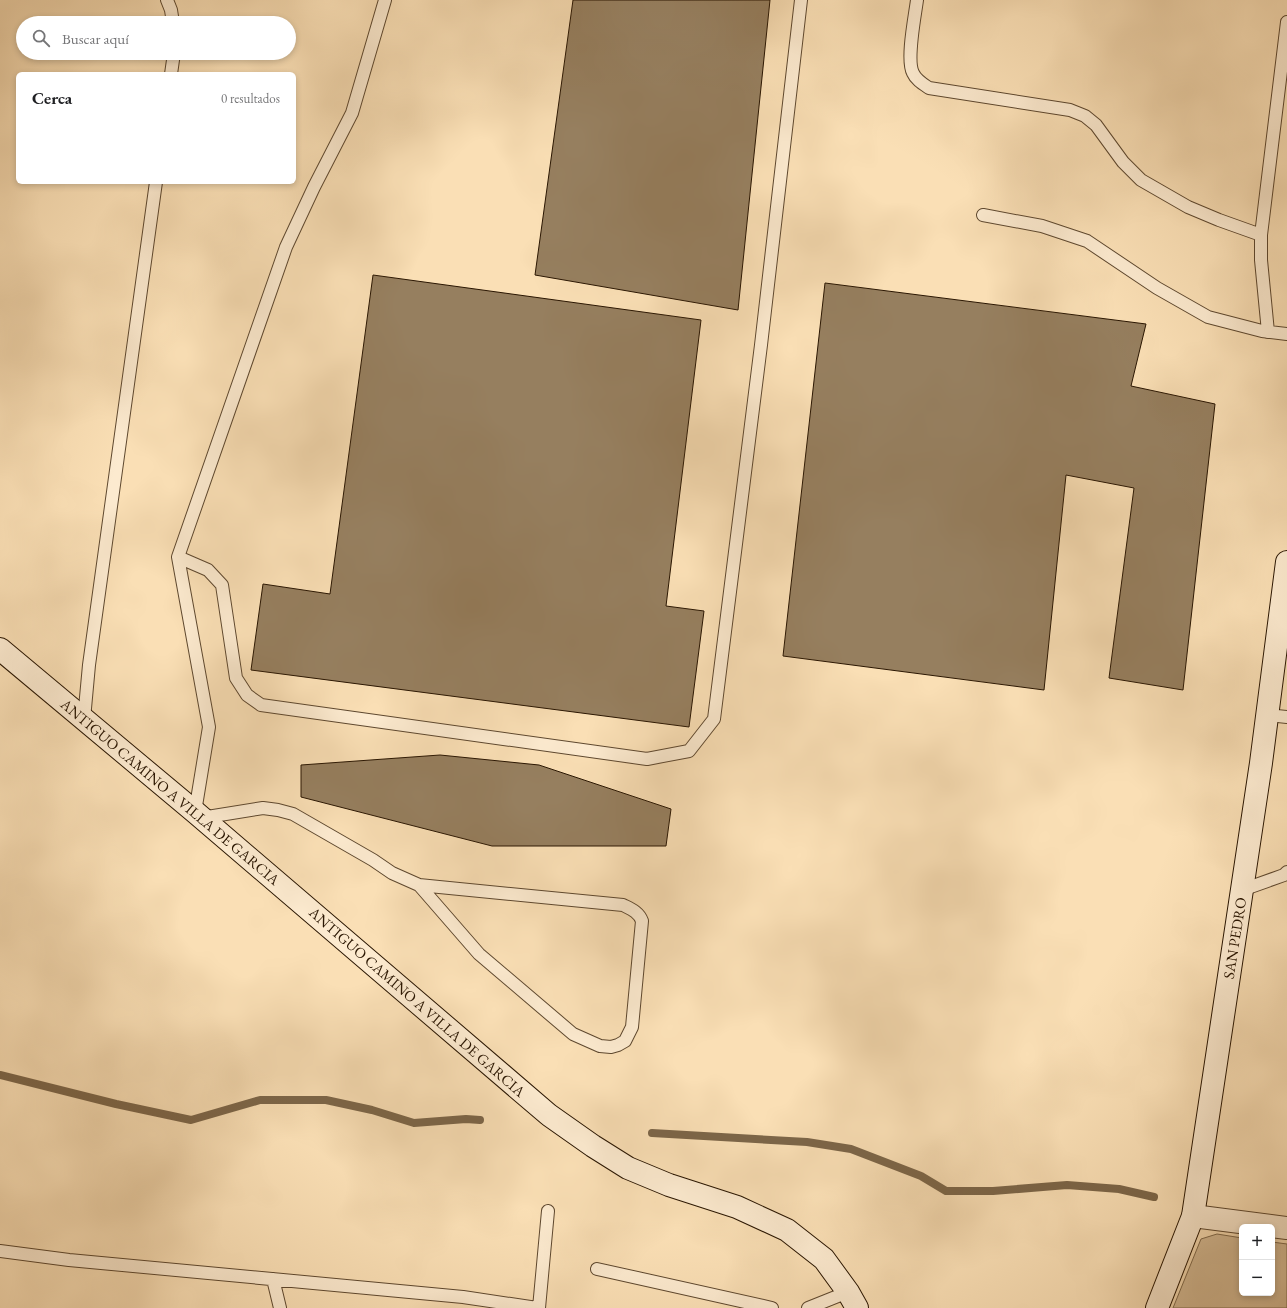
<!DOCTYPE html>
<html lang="es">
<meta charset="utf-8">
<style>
:root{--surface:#fff;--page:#f6f6f6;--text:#202124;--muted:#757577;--line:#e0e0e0}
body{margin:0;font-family:"EB Garamond",serif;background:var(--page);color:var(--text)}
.controls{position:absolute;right:12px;bottom:12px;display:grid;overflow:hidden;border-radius:6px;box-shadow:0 2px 6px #0003}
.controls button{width:36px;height:36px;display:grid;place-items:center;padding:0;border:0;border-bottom:1px solid var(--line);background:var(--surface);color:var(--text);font:20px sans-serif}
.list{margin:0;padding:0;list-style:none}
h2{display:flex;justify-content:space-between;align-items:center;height:52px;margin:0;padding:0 16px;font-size:17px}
h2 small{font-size:13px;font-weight:400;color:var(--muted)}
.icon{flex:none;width:22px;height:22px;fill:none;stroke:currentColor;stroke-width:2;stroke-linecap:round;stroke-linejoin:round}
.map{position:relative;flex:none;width:1287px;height:1308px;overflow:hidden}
.search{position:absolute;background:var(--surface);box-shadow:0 2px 6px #0003;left:16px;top:16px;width:280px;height:44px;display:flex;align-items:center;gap:10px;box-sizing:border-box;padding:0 14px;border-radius:22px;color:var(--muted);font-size:15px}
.panel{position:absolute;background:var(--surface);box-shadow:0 2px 6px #0003;left:16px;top:72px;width:280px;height:112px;border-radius:6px}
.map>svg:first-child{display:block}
</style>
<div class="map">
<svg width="1287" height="1308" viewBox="0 0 1287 1308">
<rect width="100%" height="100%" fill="#fadfb5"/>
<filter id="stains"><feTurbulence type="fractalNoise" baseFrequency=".005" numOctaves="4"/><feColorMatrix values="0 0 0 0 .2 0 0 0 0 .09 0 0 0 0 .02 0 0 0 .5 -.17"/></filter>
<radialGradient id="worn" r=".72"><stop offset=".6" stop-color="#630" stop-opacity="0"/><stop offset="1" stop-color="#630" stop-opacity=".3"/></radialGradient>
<path fill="#d7bd97" stroke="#806a4c" d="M1217,1234L1242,1238V1293H1272V1242L1287,1244V1308H1173L1201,1239Z"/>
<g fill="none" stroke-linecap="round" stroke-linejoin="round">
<path stroke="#7c6649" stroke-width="8" d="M0,1075L116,1104L191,1120L260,1100H326L372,1110L414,1123L466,1119L480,1120
M652,1133L807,1142L851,1149L921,1176L946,1191H993L1067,1185L1119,1189L1154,1197"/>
</g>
<path fill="#967f5f" stroke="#2a1602" d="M573,0H770L738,310L535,275Z
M373,275L701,320L666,606L704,611L689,727L251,670L263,584L330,594Z
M825,283L1146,324L1131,386L1215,404L1183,690L1109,678L1134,488L1066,475L1044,690L783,656Z
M440,755L539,765L671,809L666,846H492L301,797V765Z"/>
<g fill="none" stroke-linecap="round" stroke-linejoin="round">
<defs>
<path id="lane" d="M167,0L171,10L173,23
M917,0C915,16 906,60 913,73C916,80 923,84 929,88L1070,110L1085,116L1096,125L1123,162L1141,180L1188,207L1219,220L1261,235V260L1268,332
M171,74L174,53
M983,215L1042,226L1087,241L1157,288L1208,317L1262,331L1287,334
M1261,235L1287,22
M178,557L208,570L222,585L236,678L247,695L261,705L647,759L689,751L714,719L761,345L801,0
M1267,715L1287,717
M84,719L89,665L156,182
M195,812L209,727L178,557L286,247L314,187L352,113L385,0
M201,818L263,808L278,810L293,814L373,860L392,873L419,885L623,905C631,909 639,912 642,921L632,1027L625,1041L618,1045L611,1047L600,1046L573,1034L479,954L419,885
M1242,890L1284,875L1287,872
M0,1251L69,1260L463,1297L537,1308
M597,1269L772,1308
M273,1279L280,1308
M539,1308L548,1211
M808,1308L848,1292"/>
<path id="street" d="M1193,1216L1287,1228"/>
<path id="secondary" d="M0,649L195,812L549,1115L593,1146L628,1168L669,1185L737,1207L787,1230L824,1259L848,1292L857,1308
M1157,1308L1193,1216L1261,763L1287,562"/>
</defs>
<use href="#lane" stroke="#5e482f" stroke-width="14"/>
<use href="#street" stroke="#5e482f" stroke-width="24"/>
<use href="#secondary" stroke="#2a1602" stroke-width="24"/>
<use href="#lane" stroke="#fceacf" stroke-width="12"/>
<use href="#street" stroke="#fceacf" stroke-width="22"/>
<use href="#secondary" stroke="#fceacf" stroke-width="22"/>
</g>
<g text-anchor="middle" stroke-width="3.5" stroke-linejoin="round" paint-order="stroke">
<g font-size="15" fill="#2a1602" stroke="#fceacf">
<text transform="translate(170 792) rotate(40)" y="5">ANTIGUO CAMINO A VILLA DE GARCIA</text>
<text transform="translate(1235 938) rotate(-81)" y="5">SAN PEDRO</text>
<text transform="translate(417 1002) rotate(41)" y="5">ANTIGUO CAMINO A VILLA DE GARCIA</text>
</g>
</g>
<rect width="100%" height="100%" filter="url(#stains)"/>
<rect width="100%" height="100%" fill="url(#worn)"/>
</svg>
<div class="controls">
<button>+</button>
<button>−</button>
</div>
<div class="search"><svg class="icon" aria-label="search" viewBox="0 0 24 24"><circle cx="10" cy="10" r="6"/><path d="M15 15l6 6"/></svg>Buscar aquí</div>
<section class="panel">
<h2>Cerca<small>0 resultados</small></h2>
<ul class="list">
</ul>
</section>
</div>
